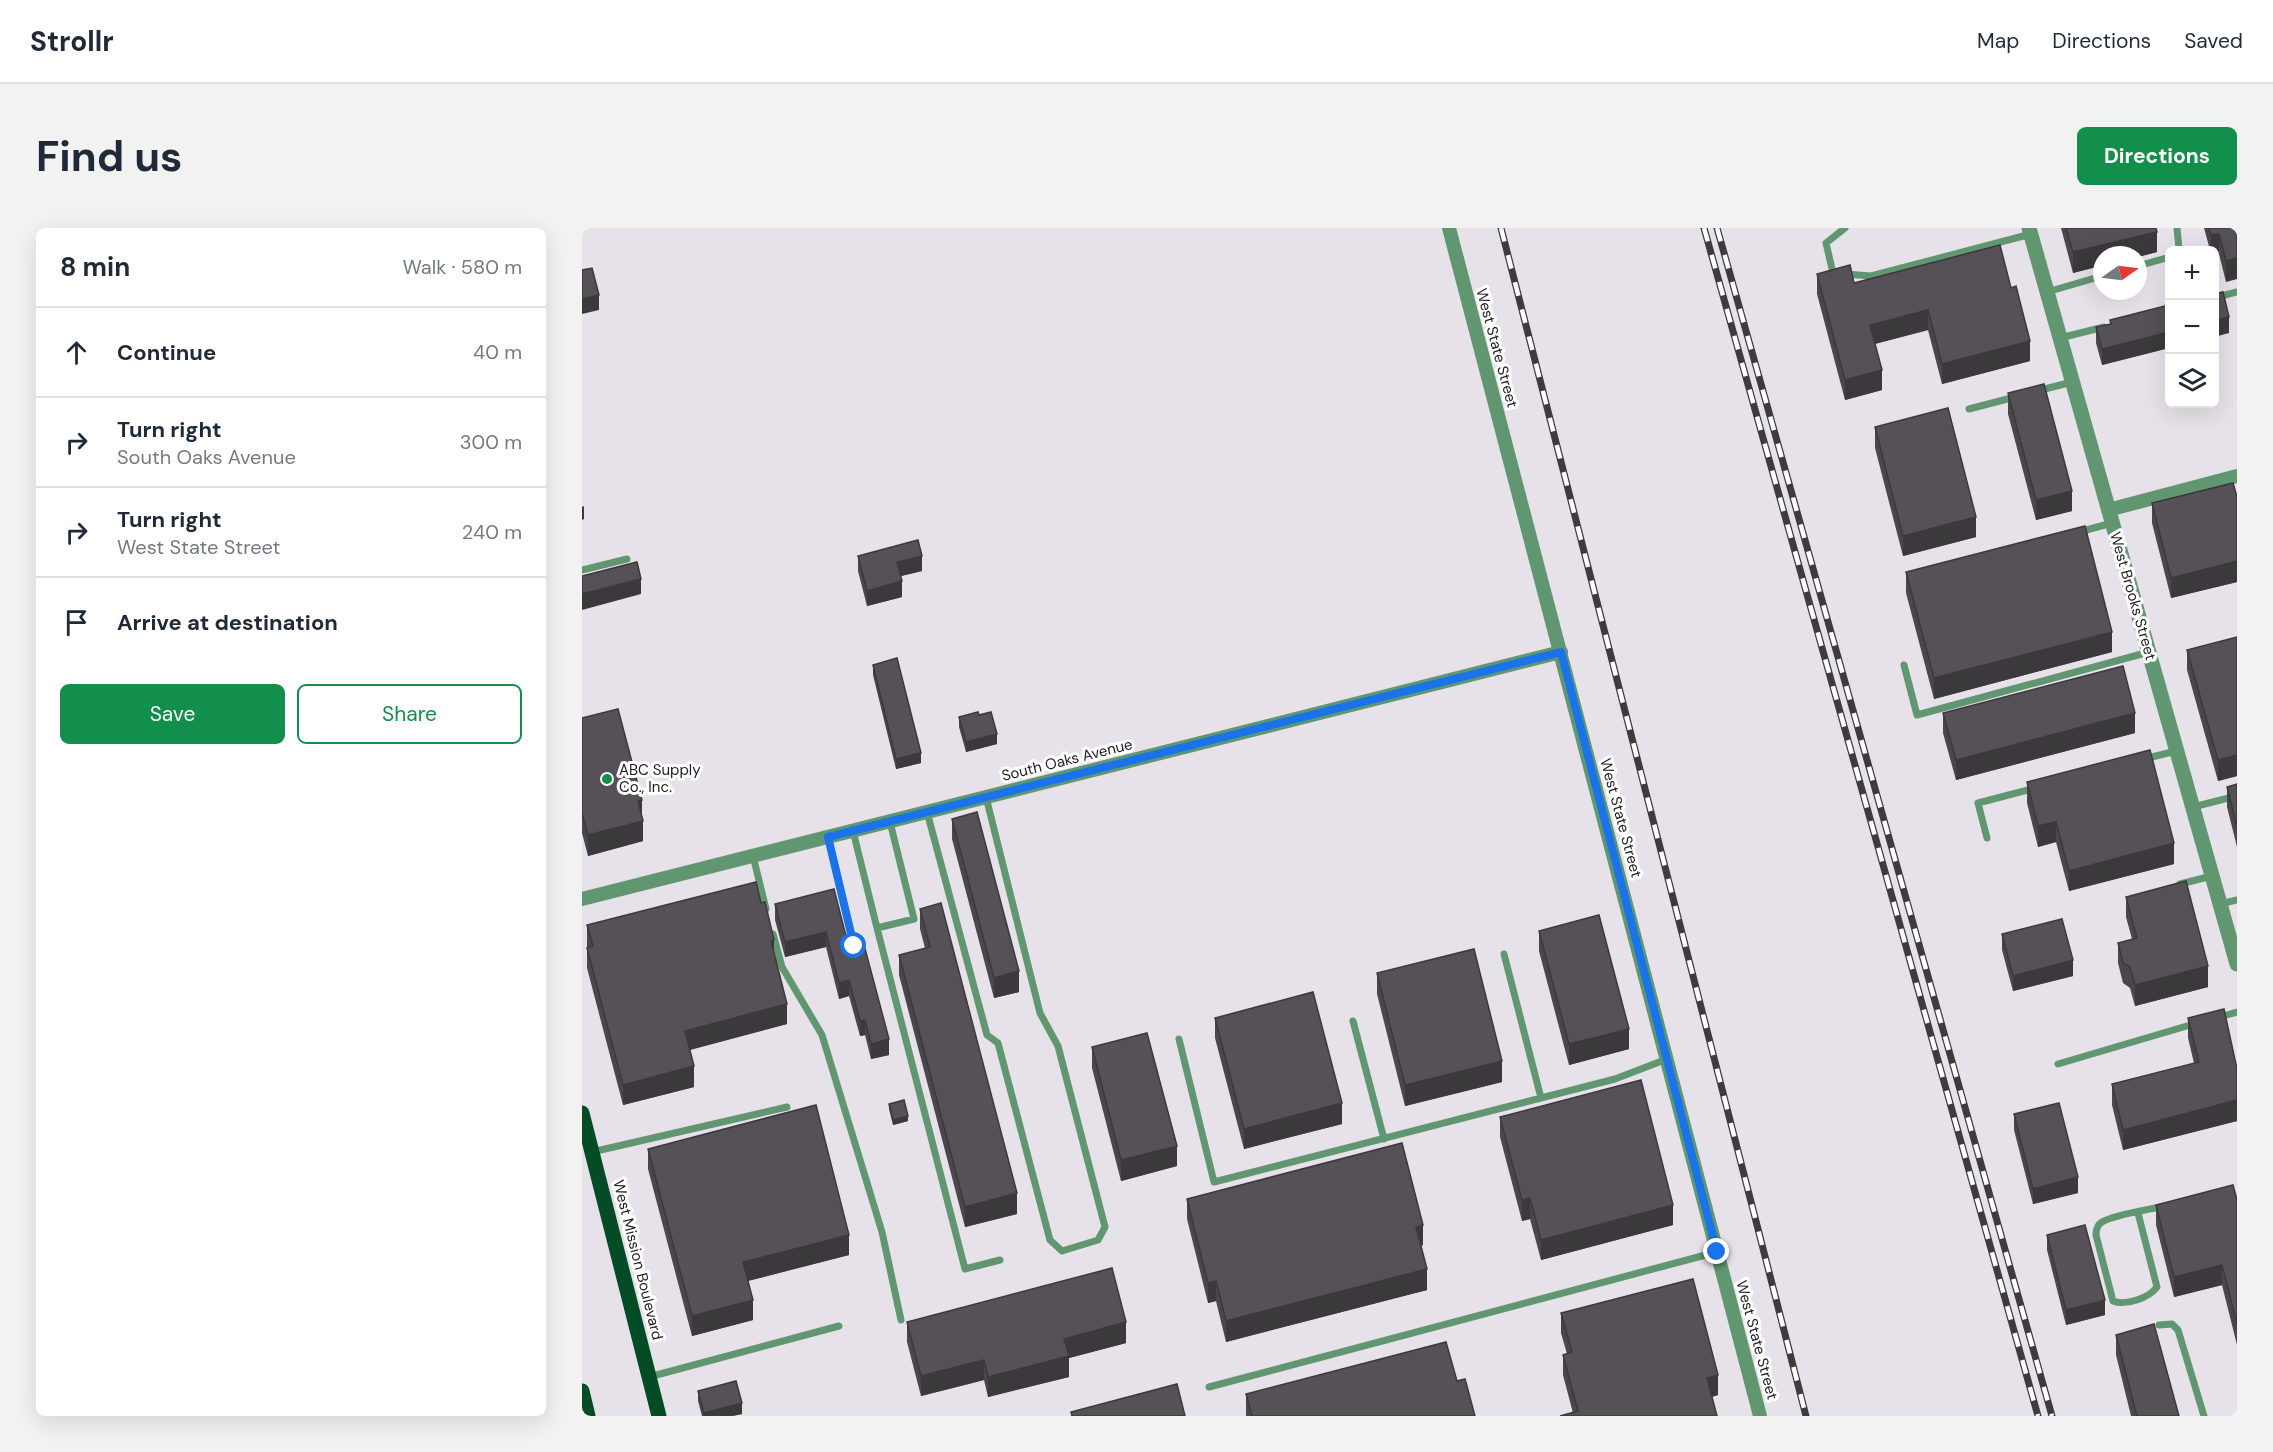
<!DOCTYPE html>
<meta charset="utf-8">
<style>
:root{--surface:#fff;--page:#f2f2f3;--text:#1f2937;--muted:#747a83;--line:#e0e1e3;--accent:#128f4b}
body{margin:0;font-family:"DM Sans",sans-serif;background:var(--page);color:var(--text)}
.controls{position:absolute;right:18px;top:18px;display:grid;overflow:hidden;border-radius:9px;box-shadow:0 6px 24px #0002}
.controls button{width:54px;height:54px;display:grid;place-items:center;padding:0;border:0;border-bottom:2px solid var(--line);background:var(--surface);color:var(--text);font:30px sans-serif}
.compass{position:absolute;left:1511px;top:18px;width:54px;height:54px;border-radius:50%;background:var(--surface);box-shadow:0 6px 24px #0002;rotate:76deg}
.stop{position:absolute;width:18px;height:18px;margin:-14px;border:4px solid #1a73e8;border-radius:50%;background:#fff}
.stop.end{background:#1a73e8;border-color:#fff;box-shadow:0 2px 6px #0008}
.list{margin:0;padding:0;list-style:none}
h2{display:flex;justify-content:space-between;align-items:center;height:78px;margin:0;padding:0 24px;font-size:26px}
h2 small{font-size:20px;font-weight:400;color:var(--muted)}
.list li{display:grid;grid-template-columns:39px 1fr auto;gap:18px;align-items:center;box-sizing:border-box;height:90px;padding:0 24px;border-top:2px solid var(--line)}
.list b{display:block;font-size:22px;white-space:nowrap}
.list p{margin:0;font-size:20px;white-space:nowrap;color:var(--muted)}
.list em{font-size:20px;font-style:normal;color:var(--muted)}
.actions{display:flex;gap:12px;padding:18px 24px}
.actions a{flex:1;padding:14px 0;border:2px solid var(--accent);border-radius:9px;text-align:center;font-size:21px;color:var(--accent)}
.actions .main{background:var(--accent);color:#fff}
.icon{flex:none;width:33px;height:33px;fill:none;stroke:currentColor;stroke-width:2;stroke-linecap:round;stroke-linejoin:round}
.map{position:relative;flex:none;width:1655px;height:1188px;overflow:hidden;border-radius:9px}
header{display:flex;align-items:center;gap:36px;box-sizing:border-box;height:84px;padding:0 30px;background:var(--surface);border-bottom:2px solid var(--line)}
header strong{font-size:28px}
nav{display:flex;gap:33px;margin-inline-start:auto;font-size:21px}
.intro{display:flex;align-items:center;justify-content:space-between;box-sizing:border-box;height:144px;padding:0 36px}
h1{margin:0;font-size:42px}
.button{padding:15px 27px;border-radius:9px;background:var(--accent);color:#fff;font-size:21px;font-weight:700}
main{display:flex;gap:36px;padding:0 36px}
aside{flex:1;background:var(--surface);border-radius:9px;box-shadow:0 6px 24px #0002}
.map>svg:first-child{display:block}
</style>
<header>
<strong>Strollr</strong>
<nav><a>Map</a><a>Directions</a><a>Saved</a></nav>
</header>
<div class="intro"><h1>Find us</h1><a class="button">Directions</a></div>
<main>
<aside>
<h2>8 min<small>Walk · 580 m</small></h2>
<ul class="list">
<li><svg class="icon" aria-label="ahead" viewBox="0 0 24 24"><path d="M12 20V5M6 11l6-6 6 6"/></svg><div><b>Continue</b></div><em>40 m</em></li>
<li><svg class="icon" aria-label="right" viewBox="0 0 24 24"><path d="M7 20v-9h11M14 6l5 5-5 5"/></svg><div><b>Turn right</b><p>South Oaks Avenue</p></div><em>300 m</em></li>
<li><svg class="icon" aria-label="right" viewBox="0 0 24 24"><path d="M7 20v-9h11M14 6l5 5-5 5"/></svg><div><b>Turn right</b><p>West State Street</p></div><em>240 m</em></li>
<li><svg class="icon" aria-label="arrive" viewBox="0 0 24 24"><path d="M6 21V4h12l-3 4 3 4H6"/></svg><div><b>Arrive at destination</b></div></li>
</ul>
<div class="actions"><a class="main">Save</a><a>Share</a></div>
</aside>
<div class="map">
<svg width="1655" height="1188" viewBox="0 0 1655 1188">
<rect width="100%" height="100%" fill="#e7e2e9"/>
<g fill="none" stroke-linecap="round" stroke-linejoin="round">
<path stroke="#609770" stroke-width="7" d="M1263,0L1244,15L1251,45L1289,48L1449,6
M1595,22L1597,21L1595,0
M1556,38L1588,29
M1465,64L1520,48
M1632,70L1655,64
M1478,110L1522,99
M1455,163L1490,154
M1387,181L1433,169
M1497,304L1530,295
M0,342L45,331
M1322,437L1335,487L1567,424
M1562,531L1594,523
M1611,579L1655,568
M345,584L405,807L416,815L468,1012L480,1023L516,1012L523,999L476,818L458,785L404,569
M308,594L332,691L295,700L383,1041L418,1032
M271,603L295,700
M246,609L272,718
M1405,610L1396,575L1453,560
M171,628L184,681
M1598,656L1630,648
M1638,676L1655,672
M191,706L200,739L240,807L300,1004L319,1092
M922,726L959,870
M1634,790L1655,784
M771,793L802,911
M597,811L632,954L1033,851L1085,831
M1476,836L1615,795
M10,924L205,879
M1556,985L1575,1059C1567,1070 1544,1078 1531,1073L1514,1007C1514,1002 1515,997 1520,994C1534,986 1566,982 1583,978
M1577,1097L1590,1096L1596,1102L1622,1188
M67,1149L257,1098
M627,1159L1135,1024"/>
<path stroke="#609770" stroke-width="14" d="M867,0L1178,1188
M1526,282L1655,248
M0,671L979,424"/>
<path stroke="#609770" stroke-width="15" d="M1447,0L1655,736"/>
<path stroke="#044c25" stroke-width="15" d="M0,885L77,1188
M0,1163L6,1188"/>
<defs>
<path id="rail" d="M919,0L1224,1188
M1122,0L1456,1188
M1135,0L1470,1188"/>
</defs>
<use href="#rail" stroke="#3d3b3e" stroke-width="7"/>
<use href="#rail" stroke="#fff" stroke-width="4.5" stroke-dasharray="14" stroke-linecap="butt"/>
</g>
<path fill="#4a464b" d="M1479,0H1574L1575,24L1491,45Z
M1622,0H1655L1644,54L1637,26L1632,22H1628Z
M1418,17L1448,133L1360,156L1346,102L1293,116L1300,162L1263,172L1235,66V46L1272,55Z
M1587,77V120L1520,137L1514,115V99L1528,96V92Z
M1426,165L1490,283L1454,292L1426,186Z
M1293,199L1394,309L1321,328L1293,220Z
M1655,269V354L1589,370L1570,295V275Z
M276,328L340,343L319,348L320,369L285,378L276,343Z
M1324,344L1530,424L1352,471L1324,365Z
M1655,409V548L1636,553L1605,442V422Z
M291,437L339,535L314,541L291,447Z
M1361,485L1553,505L1374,552L1361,505Z
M397,487L415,516L384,524L377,499V489Z
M0,490L60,588L61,613L6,628L0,605Z
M1445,554L1592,636L1487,663L1474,614L1456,619L1445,575Z
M1655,556V619L1645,579V559Z
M370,591L437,764L412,770L370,611Z
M1544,669L1626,759L1553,778L1548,760L1541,755L1536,735V715L1550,711L1544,689Z
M193,676L266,716L307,827L289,831L283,807L278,808L267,768L257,771L244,719L203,729L193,692Z
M338,681L435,986L383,999L317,747V727L343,720L338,701Z
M5,697L192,727L205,796L108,822L112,859L41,877L5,740Z
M957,703L1047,821L987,837L957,723Z
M1420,706L1491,748L1431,763L1420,722Z
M795,745L920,854L823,878L795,766Z
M633,790L760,896L662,921L633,810Z
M1606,790L1655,841V893L1541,922L1530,877V856L1612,835L1606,810Z
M510,819L595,938L539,953L510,840Z
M307,876L326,893L311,897L307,881Z
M1432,886L1496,965L1451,976L1432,902Z
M918,889L1091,997L959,1032L948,991L940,993L918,909Z
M66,921L267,1027L166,1053L171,1092L110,1108L66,941Z
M605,971L841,1017L839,1018L845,1062L644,1114L634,1073L626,1075L605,991Z
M1655,972V1117L1640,1057L1592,1069L1574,997V977Z
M1465,1007L1523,1087L1484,1097L1465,1022Z
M979,1085L1136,1167L1130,1169L991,1185L981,1147V1127L985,1126L979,1105Z
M325,1094L544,1115L487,1130V1149L406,1169L402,1152L339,1168L325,1114Z
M1534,1107L1597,1188H1549L1534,1127Z
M875,1153L893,1188H664V1166Z
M116,1163L160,1186L150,1188H120L116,1173Z"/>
<path fill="#3c393d" d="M1575,4V24L1556,29V27H1520V37L1491,45V24Z
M1637,6V26L1632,27V22H1629V7Z
M1655,30V51L1644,54V33Z
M17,67V82L0,86V71Z
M1346,82V102L1288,117V97Z
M1647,89V105L1632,109V93Z
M1587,104V120L1520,137V121Z
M1448,113V133L1360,156V136Z
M1300,142V162L1263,172V152Z
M1490,263V283L1454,292V272Z
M2,278V291L0,292V279Z
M1394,289V309L1321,328V308Z
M340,328V343L315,349V334Z
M1655,333V354L1589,370V350Z
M59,351V366L0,382V366Z
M320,353V369L285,378V363Z
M1530,404V424L1352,471V450Z
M1553,485V505L1374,552V532Z
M415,506V516L384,524V514Z
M339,525V535L314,541V531Z
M1655,527V548L1636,553V532Z
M60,572V592L56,573Z
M61,593V613L6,628V607Z
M1474,594V614L1456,619V598Z
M1592,615V636L1487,663V643Z
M244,704V719L203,729V714Z
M192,712V732L189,713Z
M1491,732V748L1431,763V748Z
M1626,738V759L1553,778V757Z
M437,743V764L412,770V750Z
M267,752V768L257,771V755Z
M205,776V796L103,823V803Z
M283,792V807L278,808V793Z
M1047,801V821L987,837V816Z
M307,811V827L289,831V816Z
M920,833V854L823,878V857Z
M112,838V859L41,877V857Z
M1655,872V893L1541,922V902Z
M760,875V896L662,921V901Z
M326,888V893L311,897V892Z
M595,918V938L539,953V932Z
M1496,949V965L1451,976V961Z
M435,965V986L383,999V979Z
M948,970V991L940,993V972Z
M1091,977V997L959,1032V1012Z
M841,997V1017L834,1019V999Z
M267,1007V1027L161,1054V1034Z
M1640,1037V1057L1592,1069V1049Z
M845,1041V1062L644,1114V1093Z
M634,1053V1073L626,1075V1055Z
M171,1072V1092L110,1108V1088Z
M1523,1072V1087L1484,1097V1082Z
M544,1094V1115L487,1130V1149L406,1169V1149L482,1111Z
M402,1132V1152L339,1168V1148Z
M1136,1147V1167L1125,1170V1150Z
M160,1175V1186L150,1188H122V1185Z"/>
<path fill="#565157" stroke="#3c393d" stroke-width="1.5" d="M1484,0H1574L1575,4L1491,24Z
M1627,0H1655V30L1644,33L1637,6L1629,7Z
M1418,17L1429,60L1434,58L1448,113L1360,136L1346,82L1288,97L1300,142L1263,152L1235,46L1268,37L1272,55Z
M10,40L17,67L0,71V42Z
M1641,64L1647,89L1632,93V66Z
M1587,77V104L1520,121L1514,99L1529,96L1528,92Z
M1462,156L1490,263L1454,272L1426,165Z
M1366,180L1394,289L1321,308L1293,199Z
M1651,255L1655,269V333L1589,350L1570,275Z
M1503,298L1530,404L1352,450L1324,344Z
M336,312L340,328L315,334L320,353L285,363L276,328Z
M55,334L59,351L0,366V348Z
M1655,409V527L1636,532L1605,422Z
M315,430L339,525L314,531L291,437Z
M1541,438L1553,485L1374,532L1361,485Z
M36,481L60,572L56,573L61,593L6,607L0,585V490Z
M396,484L397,487L409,484L415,506L384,514L377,489Z
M1568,522L1592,615L1487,643L1474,594L1456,598L1445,554Z
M1655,556V599L1645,559Z
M395,584L437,743L412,750L370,591Z
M1604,653L1626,738L1553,757L1548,739L1541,735L1536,715L1555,710L1544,669Z
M174,654L179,675L183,674L192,712L189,713L205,776L103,803L112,838L41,857L5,720L11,718L5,697Z
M252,661L266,716L281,713L307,811L289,816L283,792L278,793L267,752L257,755L244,704L203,714L193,676Z
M359,675L435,965L383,979L317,727L348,719L338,681Z
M1017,687L1047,801L987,816L957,703Z
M1480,691L1491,732L1431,748L1420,706Z
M892,721L920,833L823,857L795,745Z
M731,764L760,875L662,901L633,790Z
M1642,781L1655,841V872L1541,902L1530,856L1617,834L1606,790Z
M565,805L595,918L539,932L510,819Z
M1059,852L1091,977L959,1012L948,970L940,972L918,889Z
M322,872L326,888L311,892L307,876Z
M1477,875L1496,949L1451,961L1432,886Z
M234,877L267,1007L161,1034L171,1072L110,1088L66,921Z
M820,915L841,997L834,999L845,1041L644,1093L634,1053L626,1055L605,971Z
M1651,957L1655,972V1096L1640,1037L1592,1049L1574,977Z
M1503,997L1523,1072L1484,1082L1465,1007Z
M530,1040L544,1094L482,1111L487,1128L406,1149L402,1132L339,1148L325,1094Z
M1111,1051L1136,1147L1125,1150L1135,1188H978L996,1183L981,1127L990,1124L979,1085Z
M1572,1096L1597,1188H1555L1534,1107Z
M864,1114L875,1153L883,1151L893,1188H670L664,1166Z
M154,1153L160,1175L122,1185L116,1163Z
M595,1156L603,1188H490L489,1184Z"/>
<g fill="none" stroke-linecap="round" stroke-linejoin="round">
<path stroke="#1a73e8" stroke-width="8" d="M272,718L246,609L979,424L1135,1024"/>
</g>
<circle fill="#128f4b" stroke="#fff" stroke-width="2" cx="25" cy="551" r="6"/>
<g text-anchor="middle" stroke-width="6" stroke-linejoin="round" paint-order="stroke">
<g font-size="15" fill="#1e1c1e" stroke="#fff">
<text transform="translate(915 120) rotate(75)" y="5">West State Street</text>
<text transform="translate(1551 368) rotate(74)" y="5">West Brooks Street</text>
<text transform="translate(485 532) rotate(-14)" y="5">South Oaks Avenue</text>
<text transform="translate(1039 590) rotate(75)" y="5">West State Street</text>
<text transform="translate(56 1032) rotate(76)" y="5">West Mission Boulevard</text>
<text transform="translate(1175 1112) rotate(75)" y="5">West State Street</text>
</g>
<g font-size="15" fill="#1e1c1e" stroke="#fff" text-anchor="start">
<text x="37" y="547">ABC Supply<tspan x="37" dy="17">Co., Inc.</tspan></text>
</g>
</g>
</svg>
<div class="controls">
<button>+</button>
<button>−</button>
<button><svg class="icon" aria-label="layers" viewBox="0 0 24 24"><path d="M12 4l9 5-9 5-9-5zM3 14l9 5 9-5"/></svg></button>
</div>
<svg class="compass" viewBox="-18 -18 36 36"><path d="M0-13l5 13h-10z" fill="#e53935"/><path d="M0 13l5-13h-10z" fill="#747a83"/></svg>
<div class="stop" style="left:272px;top:718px"></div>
<div class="stop end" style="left:1135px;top:1024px"></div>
</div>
</main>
